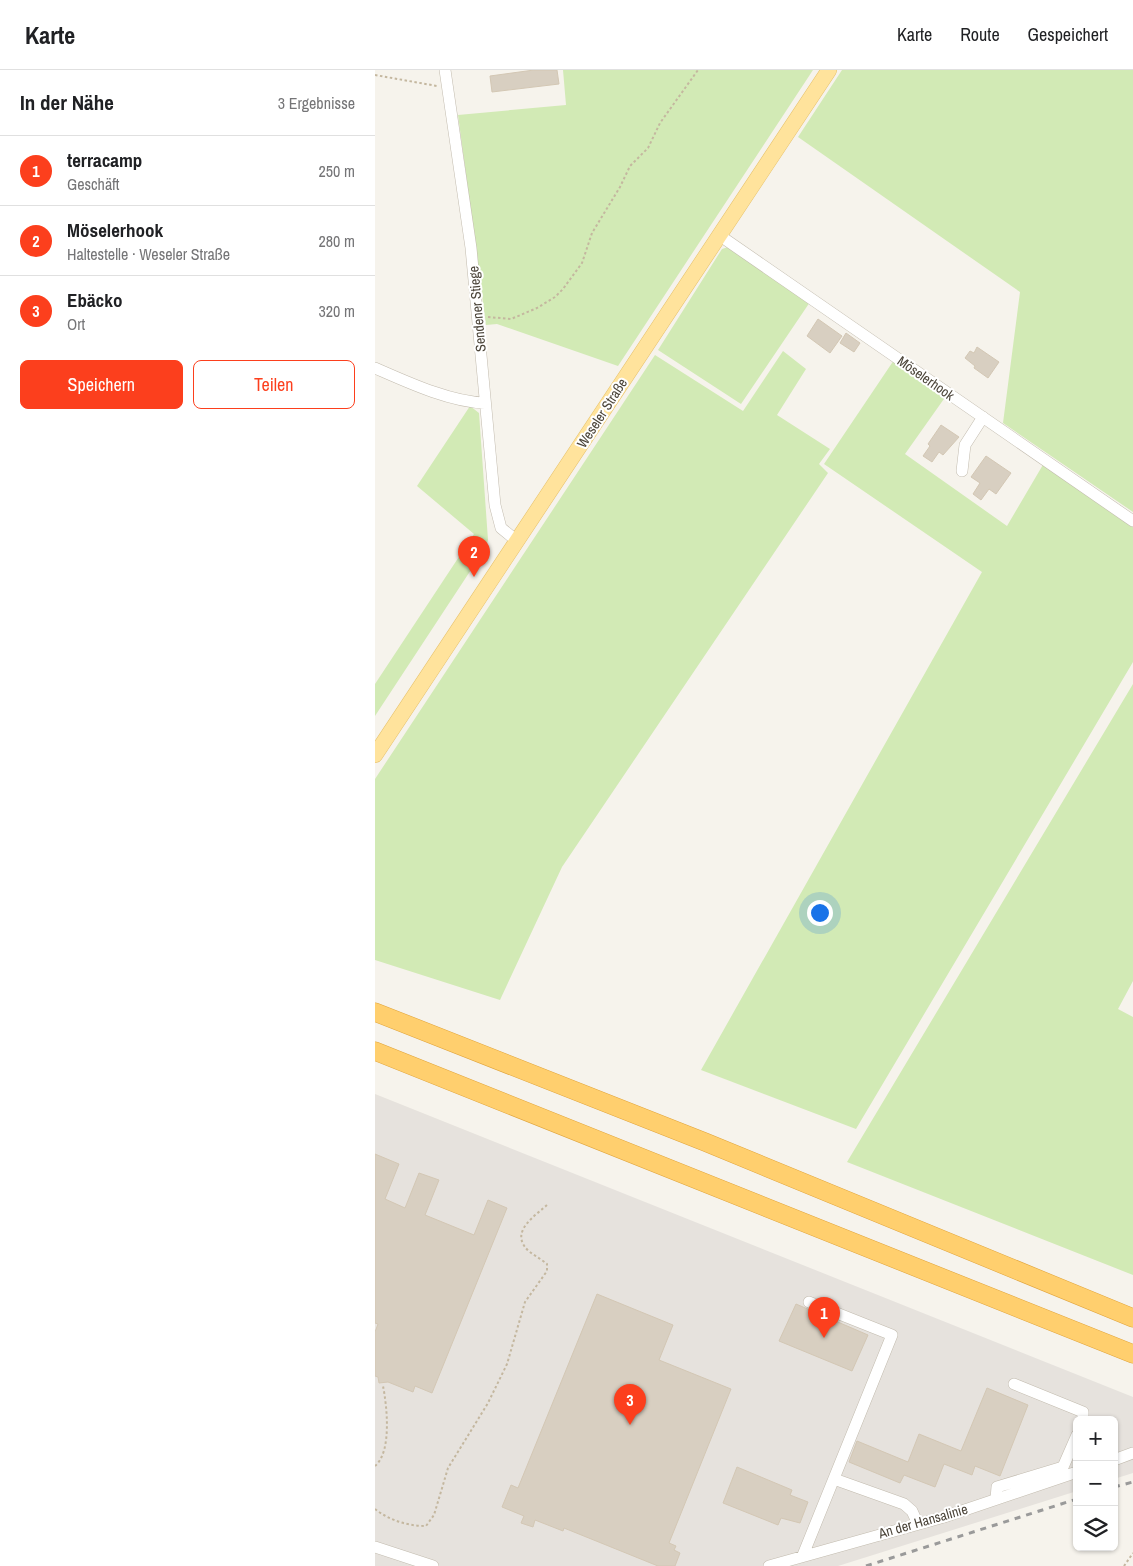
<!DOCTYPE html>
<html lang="de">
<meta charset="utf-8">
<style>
:root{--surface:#fff;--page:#f2f2f2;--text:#202124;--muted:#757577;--line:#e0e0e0;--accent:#fc3f1d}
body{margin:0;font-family:"Archivo Narrow",sans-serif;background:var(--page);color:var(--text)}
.controls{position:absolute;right:15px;bottom:15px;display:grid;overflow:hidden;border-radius:8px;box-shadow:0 1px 4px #0004}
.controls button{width:45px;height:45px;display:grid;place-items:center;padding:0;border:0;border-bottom:1px solid var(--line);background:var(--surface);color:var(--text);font:25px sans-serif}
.you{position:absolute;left:444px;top:842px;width:18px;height:18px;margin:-12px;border:4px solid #fff;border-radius:50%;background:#1a73e8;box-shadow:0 0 0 8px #1a73e833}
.badge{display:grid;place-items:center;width:32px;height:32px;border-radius:50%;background:var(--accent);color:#fff;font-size:16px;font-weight:700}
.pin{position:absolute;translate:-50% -41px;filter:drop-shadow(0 1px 2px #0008)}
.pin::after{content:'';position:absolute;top:26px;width:18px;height:15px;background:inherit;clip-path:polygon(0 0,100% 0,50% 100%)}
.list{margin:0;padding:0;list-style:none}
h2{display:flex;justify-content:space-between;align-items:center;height:65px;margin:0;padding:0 20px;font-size:21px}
h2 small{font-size:16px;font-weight:400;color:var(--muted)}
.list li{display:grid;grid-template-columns:32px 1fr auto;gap:15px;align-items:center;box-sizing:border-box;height:70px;padding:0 20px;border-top:1px solid var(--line)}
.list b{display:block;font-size:19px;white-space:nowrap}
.list p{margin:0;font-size:16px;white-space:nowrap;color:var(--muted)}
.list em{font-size:16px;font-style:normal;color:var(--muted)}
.actions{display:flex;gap:10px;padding:15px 20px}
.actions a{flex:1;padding:11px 0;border:1px solid var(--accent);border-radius:8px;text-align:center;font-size:18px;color:var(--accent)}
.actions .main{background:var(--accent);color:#fff}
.icon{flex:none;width:28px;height:28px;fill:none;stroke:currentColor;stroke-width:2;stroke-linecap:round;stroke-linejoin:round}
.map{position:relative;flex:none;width:758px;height:1496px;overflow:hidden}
header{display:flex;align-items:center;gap:30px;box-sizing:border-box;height:70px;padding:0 25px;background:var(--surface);border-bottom:1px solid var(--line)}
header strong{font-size:24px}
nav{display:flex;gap:28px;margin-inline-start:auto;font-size:18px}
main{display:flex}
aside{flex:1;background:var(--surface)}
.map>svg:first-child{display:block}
</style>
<header>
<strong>Karte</strong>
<nav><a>Karte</a><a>Route</a><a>Gespeichert</a></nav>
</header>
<main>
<aside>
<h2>In der Nähe<small>3 Ergebnisse</small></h2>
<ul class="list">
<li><span class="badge">1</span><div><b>terracamp</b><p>Geschäft</p></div><em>250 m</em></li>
<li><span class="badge">2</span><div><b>Möselerhook</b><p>Haltestelle · Weseler Straße</p></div><em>280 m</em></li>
<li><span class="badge">3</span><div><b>Ebäcko</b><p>Ort</p></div><em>320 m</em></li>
</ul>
<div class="actions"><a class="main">Speichern</a><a>Teilen</a></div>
</aside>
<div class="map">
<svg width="758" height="1496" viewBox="0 0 758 1496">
<rect width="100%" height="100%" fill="#f6f3ec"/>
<path fill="#e6e2dd" d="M0,1024L758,1327V1403L739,1409V1350H702V1421L463,1496H0Z"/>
<path fill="#d2eab5" d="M188,0H438L243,296L122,254L111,255L83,45L191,35Z
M467,0H758V442L628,353L645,222L423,67Z
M353,177L435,232L366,334L283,280L347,179Z
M408,281L431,299L402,345L455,379L444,394L453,403L187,797L125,930L0,890V709L280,285L368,341Z
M519,290L571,326L530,384L632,456L669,393L758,455V592L481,1059L326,1000L607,502L449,394Z
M95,336L104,343L113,470L111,477L0,646V614L99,464L42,416Z
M758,614V911L743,939L758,947V1205L472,1092Z"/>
<path fill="#d8cfc1" stroke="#d3c7b4" d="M159,0H182L184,14L117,22L115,6Z
M443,249L467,266L455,283L432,266Z
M471,263L485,273L479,282L465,273Z
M602,277L624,292L613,308L599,298L600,296L590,288L595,281L599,283Z
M566,355L584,367L568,385L564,382L557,392L548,386L555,376L553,374Z
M611,386L636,403L621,424L614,419L606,430L598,424L605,413L596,407Z
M0,1084L24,1094L10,1129L30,1138L44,1103L64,1110L50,1145L99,1165L113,1130L132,1138L57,1323L40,1316L38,1322L13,1312L4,1313L3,1307L0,1306V1262L3,1254L0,1253Z
M222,1224L298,1255L284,1290L356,1319L294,1473L301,1476L299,1480L305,1483L300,1496H283L189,1458L188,1461L160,1450L158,1457L146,1453L149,1446L127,1437L136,1415L143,1418Z
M421,1234L493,1265L477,1301L404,1271Z
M612,1318L653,1335L625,1406L600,1396L597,1405L569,1394L560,1417L529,1405L525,1413L474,1392L482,1371L533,1392L544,1364L586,1381Z
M362,1397L417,1420L415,1425L433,1432L425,1453L406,1448L403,1455L348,1433Z"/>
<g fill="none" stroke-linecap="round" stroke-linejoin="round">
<defs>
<path id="minor" d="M70,0L96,178L120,435L126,458L142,471
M344,165L758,451
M0,298C32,312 75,332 110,333
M587,401L590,375L608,347
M639,1314L708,1342V1350
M739,1390L758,1383
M459,1409L529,1434L537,1441L543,1454
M621,1429L622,1417L688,1397L702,1365
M0,1477L58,1496
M428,1485L517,1265L434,1232
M394,1496L569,1447L702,1402"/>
<path id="major" d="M0,685L454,0"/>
<path id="highway" d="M0,942L330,1072L758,1248
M0,981L758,1284"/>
</defs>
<use href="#minor" stroke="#c2bbae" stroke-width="12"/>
<use href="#major" stroke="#e6c16a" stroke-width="16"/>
<use href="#highway" stroke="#e0a43c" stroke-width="19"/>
<path stroke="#c4b79f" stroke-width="2" stroke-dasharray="2.5 2.5" stroke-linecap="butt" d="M0,5L62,16
M113,247L136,249L162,238L180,227L188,219L207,193L217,163L245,117L255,96L273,78L285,53L323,0
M0,1396C17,1382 12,1336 8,1316
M0,1439C14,1450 32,1456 51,1456L59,1445L73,1398L113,1333L132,1294L150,1232L172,1201V1194C165,1188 154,1183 150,1177C137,1160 161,1145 172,1135
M749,1496L758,1483"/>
<use href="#minor" stroke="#fff" stroke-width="11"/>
<use href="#major" stroke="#ffe39c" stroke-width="15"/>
<use href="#highway" stroke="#ffcf6e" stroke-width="18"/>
<path stroke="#9a9a9a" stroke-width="3" stroke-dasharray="6 6" stroke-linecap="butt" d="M739,1417L758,1412
M491,1496L702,1429"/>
</g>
<g text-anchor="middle" stroke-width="4" stroke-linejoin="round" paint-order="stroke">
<g font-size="14" fill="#4b4439" stroke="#fff">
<text transform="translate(102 239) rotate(-95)" y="5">Sendener Stiege</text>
<text transform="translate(551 308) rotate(35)" y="5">Möselerhook</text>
<text transform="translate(227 343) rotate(-57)" y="5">Weseler Straße</text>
<text transform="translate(548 1451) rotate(-16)" y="5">An der Hansalinie</text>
</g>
</g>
</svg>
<div class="controls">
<button>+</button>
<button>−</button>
<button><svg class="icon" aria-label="layers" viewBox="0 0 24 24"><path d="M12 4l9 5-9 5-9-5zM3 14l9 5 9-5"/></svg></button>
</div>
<div class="you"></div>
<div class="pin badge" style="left:449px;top:1268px">1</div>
<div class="pin badge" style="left:99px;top:507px">2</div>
<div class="pin badge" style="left:255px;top:1355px">3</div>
</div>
</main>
